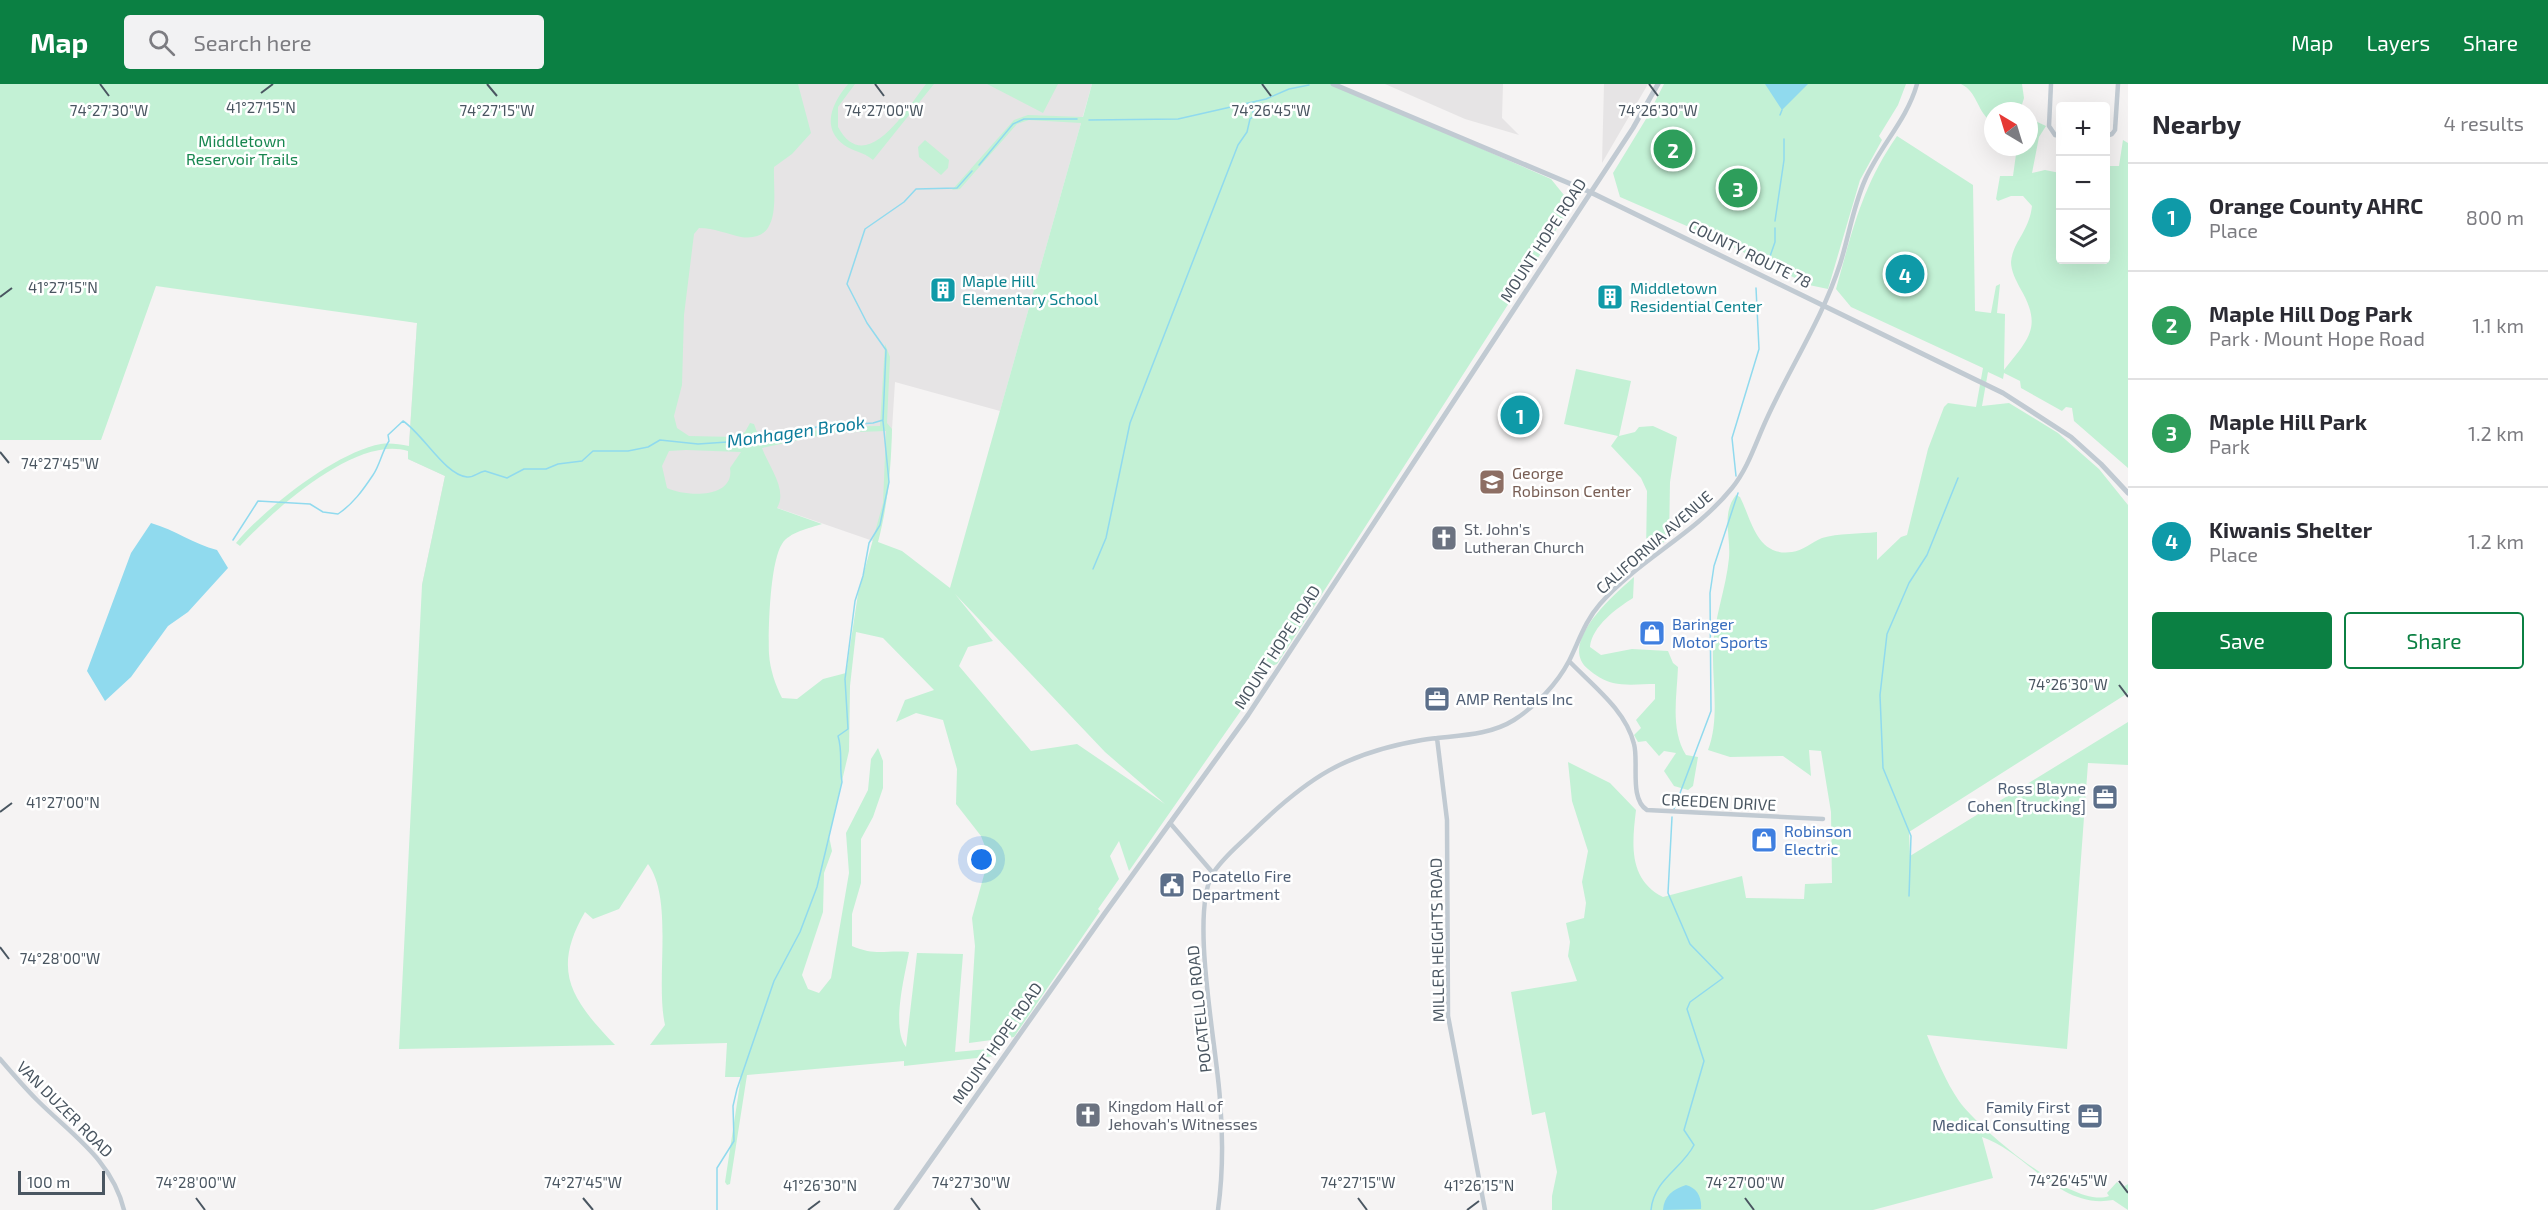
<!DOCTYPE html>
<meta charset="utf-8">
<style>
:root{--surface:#fff;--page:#f2f2f3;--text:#2b2b33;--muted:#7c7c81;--line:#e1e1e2;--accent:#0b8043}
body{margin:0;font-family:"Exo 2",sans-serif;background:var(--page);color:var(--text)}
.controls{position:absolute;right:18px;top:18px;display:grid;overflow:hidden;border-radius:6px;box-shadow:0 6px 24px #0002}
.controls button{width:54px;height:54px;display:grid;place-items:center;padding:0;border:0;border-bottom:2px solid var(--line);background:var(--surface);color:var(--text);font:30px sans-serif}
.compass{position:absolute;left:1984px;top:18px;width:54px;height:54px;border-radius:50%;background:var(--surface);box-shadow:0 6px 24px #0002;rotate:322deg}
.scale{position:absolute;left:18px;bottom:15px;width:87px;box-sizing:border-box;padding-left:6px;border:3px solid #4a5661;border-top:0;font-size:16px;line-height:21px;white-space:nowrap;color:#4a5661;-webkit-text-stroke:4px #fff;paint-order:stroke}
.you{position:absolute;left:982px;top:776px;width:21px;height:21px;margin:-15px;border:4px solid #fff;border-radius:50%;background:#1a73e8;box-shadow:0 0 0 9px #1a73e833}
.badge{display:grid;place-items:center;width:39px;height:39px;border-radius:50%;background:var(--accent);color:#fff;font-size:20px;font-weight:700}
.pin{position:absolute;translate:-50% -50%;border:3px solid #fff;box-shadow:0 2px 6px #0006}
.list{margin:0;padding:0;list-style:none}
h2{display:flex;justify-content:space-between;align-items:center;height:78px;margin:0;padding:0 24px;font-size:26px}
h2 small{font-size:20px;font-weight:400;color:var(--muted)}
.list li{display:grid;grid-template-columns:39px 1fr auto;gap:18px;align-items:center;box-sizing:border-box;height:108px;padding:0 24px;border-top:2px solid var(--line)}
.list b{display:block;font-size:22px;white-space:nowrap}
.list p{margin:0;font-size:20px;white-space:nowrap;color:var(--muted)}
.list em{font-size:20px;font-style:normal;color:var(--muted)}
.actions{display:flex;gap:12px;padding:18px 24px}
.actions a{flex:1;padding:14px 0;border:2px solid var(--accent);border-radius:6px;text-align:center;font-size:21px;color:var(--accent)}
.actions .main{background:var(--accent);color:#fff}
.icon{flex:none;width:33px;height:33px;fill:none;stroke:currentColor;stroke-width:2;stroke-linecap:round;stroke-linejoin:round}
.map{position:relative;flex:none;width:2128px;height:1126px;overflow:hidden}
header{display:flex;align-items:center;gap:36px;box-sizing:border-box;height:84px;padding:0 30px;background:var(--accent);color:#fff}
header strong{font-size:28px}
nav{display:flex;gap:33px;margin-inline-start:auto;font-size:21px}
.search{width:420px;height:54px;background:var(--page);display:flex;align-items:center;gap:15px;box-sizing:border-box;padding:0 21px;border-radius:6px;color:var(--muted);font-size:22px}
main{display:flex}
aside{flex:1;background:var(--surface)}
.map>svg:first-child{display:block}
</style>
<header>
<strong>Map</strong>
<div class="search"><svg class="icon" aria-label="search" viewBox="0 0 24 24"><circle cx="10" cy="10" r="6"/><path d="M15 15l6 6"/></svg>Search here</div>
<nav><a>Map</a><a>Layers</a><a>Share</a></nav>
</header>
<main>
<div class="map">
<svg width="2128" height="1126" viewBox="0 0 2128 1126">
<rect width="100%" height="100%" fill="#f5f3f3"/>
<path fill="#e6e4e5" d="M762,0H1092L1000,327L895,298L888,408L876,458L766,420L422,501L445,392L408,375L417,239L387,233Z
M1385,0H1503L1502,34L1519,51L1465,35Z
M1604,0H1648L1602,79Z"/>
<path fill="#c3f1d5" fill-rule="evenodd" d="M0,0H798L811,49L792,70L774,83C773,111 783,159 741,153C727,150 714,144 699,144L694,150L684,231L682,301L674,332L677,344L689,352L736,353L745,348L750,339L754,340L761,359L831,343L880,342L885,260L890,273L887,339L892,345C891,385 888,420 878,458L902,467L950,504L1081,39L1029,36L1017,40L960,105L952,106L1014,36L1028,31L1083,33L1092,0H1333L1551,95L1572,121L1277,580L1272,582L1129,787L1119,757L1110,772L1119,795L1098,825L1100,827L1014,953L969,959L975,862L972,834L989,773L981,752L956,720L957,685L943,636L916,629L896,638L905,616L934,606L883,554L856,548L850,602L849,667L829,752L832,767L824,789L823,828L802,891L808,905L819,909L831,894L849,789L846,749L868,706L871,675L878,664L883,677V704L873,733L861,755V799L852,830V862C875,872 885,866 909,868C905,891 891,944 906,963L917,869L963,870L955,968L999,964L995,972L904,982V977L747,991L730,1100L727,1101L725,1098L741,993H725L727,959L650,961L665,941C655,896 674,816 648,780L619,825L593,835L585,828C550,888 573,917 615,961L399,965L422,501L445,392L408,375V367C355,351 273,427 240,462L236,459C264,425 336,368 381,360C390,359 399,360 409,362L417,239L156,202L101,356H0ZM886,347L883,419L858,510L846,589L823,595L797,615L782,614C775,600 770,585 769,570C768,547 770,478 782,460C789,448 810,444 822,440L777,424C788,406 769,383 762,364L831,349ZM686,366L741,368L730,384C735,415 686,413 667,404L662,382L669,367ZM955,510L1105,668L1165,720L1077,660L1031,667L959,582L968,563L993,557Z
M848,0H855L838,23V43C866,95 908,23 926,0H934L873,76C862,67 854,68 844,61C820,43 833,18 848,0Z
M987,0H1058L1043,29Z
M1664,0H1906L1898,21L1879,52L1882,56L1860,96L1828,205L1809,201L1719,156L1620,113L1613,89L1646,35Z
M1961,0H2022L2024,14L2020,27H1993V39C1977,29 1978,8 1961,0Z
M2029,34L2046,42L2039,53L2032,89L2045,86L2060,89V176H2106V82H2119L2123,56L2128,59V384L2074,337L2072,324L2066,323L2062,327L2021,304L2020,297L2004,289L2003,295L1988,288L1982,322L2009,319L2058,349L2099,385L2128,421V609L1909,748L1910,772L2128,638V681L2088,679L2067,965L1927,951C1935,972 1946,998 1959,1017C1979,1045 2074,1126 2109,1112L2107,1109L2117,1098L2123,1103L2128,1100V1126L2113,1116C2059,1126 2027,1068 1982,1053L1993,1094L1873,1126H1552V1112L1557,1088L1545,1028L1532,1031L1511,908L1577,897L1568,872L1570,858L1566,839L1584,834L1586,819L1582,798L1588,767L1572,717L1568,678L1610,699L1636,726C1632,760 1628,795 1663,813L1742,792L1746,814L1804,815L1805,800L1832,799L1831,728L1821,667L1809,666L1811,692L1783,672L1730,673L1708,666C1720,635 1712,598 1713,565C1714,534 1726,505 1729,474C1731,452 1721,430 1736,411L1740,413C1752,437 1757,473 1792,468C1802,467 1812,458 1822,454C1838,449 1860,450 1877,448V476L1901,453L1907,451L1928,365L1944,323L1948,319L1976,323L1983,284L1851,223L1836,205C1852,148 1862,102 1897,52L1973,101L1975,227L1991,229L1996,202L2000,200L1997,229L2005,230L2004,286C2029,254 2043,243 2020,204C2016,196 2011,187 2011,178C2013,157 2029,148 2032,122L2023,112H2011L1998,117L1996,115L2000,92H2013L2017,63H2029Z
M925,56L949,76L948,84L941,91L919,73L918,63Z
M1576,285L1631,297L1619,352L1635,348L1639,343L1653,342L1677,353L1670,398L1669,455L1646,469L1647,407L1641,394L1611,362L1618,352L1564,340Z
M1634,493L1633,514C1617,524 1592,542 1590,563L1601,571L1632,565L1668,567L1673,579L1678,583C1677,612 1670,645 1686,671L1698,673L1693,702L1688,706L1674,702L1664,687L1676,669L1664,667L1659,672L1646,657L1638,658L1634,651L1641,644L1636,636L1655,615V600C1642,600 1626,602 1613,599C1604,597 1595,591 1588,585C1557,559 1615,510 1634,493Z"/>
<path fill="#90daee" d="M1765,0H1808L1782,26Z
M151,439C175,446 194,460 217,466L228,484L188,528L168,542L131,593L105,617L87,587L131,469Z
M1686,1101C1697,1104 1702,1113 1701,1125L1663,1126C1664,1112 1673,1105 1686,1101Z"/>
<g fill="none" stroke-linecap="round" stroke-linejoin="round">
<path stroke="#90daee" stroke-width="1.5" d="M1780,31L1782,26
M1089,36L1178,35L1266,15L1289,5L1309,1
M979,81L1013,40L1024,35H1077
M1775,137L1784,76V55
M1767,181L1775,158V144
M1736,392L1732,354L1759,265L1756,204
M233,456L258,417L310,420L323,428L338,430C353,420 363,406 373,391C380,381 382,367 389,357L388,351L403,337C423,350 445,391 467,393C474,394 478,388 485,387L507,394L524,385H546L558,380L582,377L593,367H628L648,363L660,356L698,360L757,356L808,348L816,343L873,339L883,336L886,266L867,239L847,200L865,145L904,118L916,105L957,104L972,87
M1093,485L1106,454L1130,339L1238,61L1247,48L1250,35L1254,32L1252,24L1256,17
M1674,725L1711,627L1710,509L1714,482L1738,409
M1909,812L1911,752L1883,684L1880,611L1887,550L1909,499L1927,471L1958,394
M717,1126V1084L734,1057L733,1022L737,1005L774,897L800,848L817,803L842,698C839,682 843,668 838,652L848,645L845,595L855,517L863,492L869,459L880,441L889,398L883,337
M1651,1126C1654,1095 1682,1085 1694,1061L1684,1046L1704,977L1687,925L1690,918L1723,894L1690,860L1668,809L1672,733"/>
<path stroke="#c1cad2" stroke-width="4.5" d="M2051,0L2049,42L2055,51L2060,52
M2106,52L2112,50L2115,46L2118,0
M1569,577C1592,601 1626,626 1634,660C1639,678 1629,715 1647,726L1823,735
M1437,654L1447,736L1448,932L1485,1126
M1170,739L1213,789
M0,975C12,989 24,1003 37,1016C72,1051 112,1076 124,1126
M1218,1126C1223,1090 1223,1052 1220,1016C1217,964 1190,833 1212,791C1221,775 1239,761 1252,748C1307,694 1345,669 1422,656C1453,651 1487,653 1514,636C1536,622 1557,600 1569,577C1579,557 1585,537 1600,520C1638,476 1694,451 1732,404C1749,383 1756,357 1768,332C1791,282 1823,233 1840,180C1849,152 1853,123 1865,96C1880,62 1907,36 1917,0"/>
<path stroke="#c1cad2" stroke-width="5" d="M1333,0L1590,108L2003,309L2071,353L2101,380L2128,409
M896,1126L1105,829L1248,631L1633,44L1658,0"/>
</g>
<path fill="none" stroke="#4a5661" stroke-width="2" d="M100,0L109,12M487,0L497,12M875,0L884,12M1262,0L1271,12M1649,0L1658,12M261,9L273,0M0,213L12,204M0,368L9,379M2119,601L2128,613M0,728L12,719M0,863L9,875M2119,1097L2128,1109M196,1114L205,1126M583,1114L593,1126M971,1114L980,1126M1358,1114L1367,1126M1745,1114L1754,1126M808,1126L820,1117M1467,1126L1479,1117"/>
<defs>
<symbol id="building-square" viewBox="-11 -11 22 22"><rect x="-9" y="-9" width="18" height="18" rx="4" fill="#0f9aa8" stroke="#fff"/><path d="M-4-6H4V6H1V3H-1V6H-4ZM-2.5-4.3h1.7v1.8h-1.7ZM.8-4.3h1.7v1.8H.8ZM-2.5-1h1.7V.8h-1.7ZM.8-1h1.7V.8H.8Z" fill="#fff"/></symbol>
<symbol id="school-square" viewBox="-11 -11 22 22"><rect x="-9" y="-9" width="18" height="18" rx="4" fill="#8d6e63" stroke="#fff"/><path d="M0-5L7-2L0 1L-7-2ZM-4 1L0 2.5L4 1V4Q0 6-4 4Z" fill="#fff"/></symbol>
<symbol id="church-square" viewBox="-11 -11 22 22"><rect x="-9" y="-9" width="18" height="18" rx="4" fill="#6b7280" stroke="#fff"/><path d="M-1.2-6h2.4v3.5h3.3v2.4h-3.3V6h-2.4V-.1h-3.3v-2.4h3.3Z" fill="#fff"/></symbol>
<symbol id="shop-square" viewBox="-11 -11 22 22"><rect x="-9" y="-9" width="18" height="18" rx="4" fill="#3f7fe0" stroke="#fff"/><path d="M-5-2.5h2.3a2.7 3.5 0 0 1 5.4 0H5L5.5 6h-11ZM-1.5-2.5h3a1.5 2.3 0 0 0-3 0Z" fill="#fff"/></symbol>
<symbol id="office-square" viewBox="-11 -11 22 22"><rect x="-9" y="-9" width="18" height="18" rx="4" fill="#5c6f8a" stroke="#fff"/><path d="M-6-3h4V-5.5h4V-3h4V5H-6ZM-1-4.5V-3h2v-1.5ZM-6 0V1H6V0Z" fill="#fff"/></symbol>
<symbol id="civic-square" viewBox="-11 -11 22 22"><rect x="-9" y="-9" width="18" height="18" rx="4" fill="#5c6f8a" stroke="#fff"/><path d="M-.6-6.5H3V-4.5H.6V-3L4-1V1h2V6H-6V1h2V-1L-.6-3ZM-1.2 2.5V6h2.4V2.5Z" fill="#fff"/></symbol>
</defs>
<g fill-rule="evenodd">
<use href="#building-square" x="928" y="191" width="30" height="30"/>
<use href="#building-square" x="1595" y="198" width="30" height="30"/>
<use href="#school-square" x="1477" y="383" width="30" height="30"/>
<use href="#church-square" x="1429" y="439" width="30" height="30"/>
<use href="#shop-square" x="1637" y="534" width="30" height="30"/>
<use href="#office-square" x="1422" y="600" width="30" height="30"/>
<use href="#office-square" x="2090" y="698" width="30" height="30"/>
<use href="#shop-square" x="1749" y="741" width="30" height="30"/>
<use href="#civic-square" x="1157" y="786" width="30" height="30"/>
<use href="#church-square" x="1073" y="1016" width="30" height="30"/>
<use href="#office-square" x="2075" y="1017" width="30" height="30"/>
</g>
<g text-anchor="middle" stroke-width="5" stroke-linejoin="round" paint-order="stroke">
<g font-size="16" fill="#17864f" stroke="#fff">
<text x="242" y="63">Middletown<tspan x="242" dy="18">Reservoir Trails</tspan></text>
</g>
<g font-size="16" fill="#4a5661" stroke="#fff">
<text transform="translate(1543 156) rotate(-57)" y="6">MOUNT HOPE ROAD</text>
<text transform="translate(1750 170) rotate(26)" y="6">COUNTY ROUTE 78</text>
<text transform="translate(1654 458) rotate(-41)" y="6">CALIFORNIA AVENUE</text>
<text transform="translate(1277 563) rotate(-57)" y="6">MOUNT HOPE ROAD</text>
<text transform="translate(1719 718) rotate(3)" y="6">CREEDEN DRIVE</text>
<text transform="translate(1437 856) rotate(-91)" y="6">MILLER HEIGHTS ROAD</text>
<text transform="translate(1199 925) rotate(-96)" y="6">POCATELLO ROAD</text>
<text transform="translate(997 959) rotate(-55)" y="6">MOUNT HOPE ROAD</text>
<text transform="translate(65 1025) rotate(45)" y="6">VAN DUZER ROAD</text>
</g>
<g font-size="16" fill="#0d838f" stroke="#fff" text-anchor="start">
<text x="962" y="203">Maple Hill<tspan x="962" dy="18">Elementary School</tspan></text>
<text x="1630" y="210">Middletown<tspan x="1630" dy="18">Residential Center</tspan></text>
</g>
<g font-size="16" fill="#785e54" stroke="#fff" text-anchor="start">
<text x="1512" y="395">George<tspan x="1512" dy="18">Robinson Center</tspan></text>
</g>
<g font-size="16" fill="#5b616d" stroke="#fff" text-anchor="start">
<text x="1464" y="451">St. John's<tspan x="1464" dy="18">Lutheran Church</tspan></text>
<text x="1108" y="1028">Kingdom Hall of<tspan x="1108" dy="18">Jehovah's Witnesses</tspan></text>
</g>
<g font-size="16" fill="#366cbe" stroke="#fff" text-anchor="start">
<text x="1672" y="546">Baringer<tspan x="1672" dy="18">Motor Sports</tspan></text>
<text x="1784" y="753">Robinson<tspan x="1784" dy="18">Electric</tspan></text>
</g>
<g font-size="16" fill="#4e5e75" stroke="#fff" text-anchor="start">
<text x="1456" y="621">AMP Rentals Inc</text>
<text x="2086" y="710" text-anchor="end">Ross Blayne<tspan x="2086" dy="18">Cohen [trucking]</tspan></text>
<text x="1192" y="798">Pocatello Fire<tspan x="1192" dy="18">Department</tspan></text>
<text x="2070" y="1029" text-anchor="end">Family First<tspan x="2070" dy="18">Medical Consulting</tspan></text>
</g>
<g font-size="18" font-style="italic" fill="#0c7c9b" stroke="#fff">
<text transform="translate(796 348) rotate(-8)" y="6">Monhagen Brook</text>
</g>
</g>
<g font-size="15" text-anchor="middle" fill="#4a5661" stroke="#fff" stroke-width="5" stroke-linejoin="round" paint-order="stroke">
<text x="261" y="29">41°27'15"N</text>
<text x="109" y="32">74°27'30"W</text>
<text x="497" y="32">74°27'15"W</text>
<text x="884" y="32">74°27'00"W</text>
<text x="1271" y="32">74°26'45"W</text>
<text x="1658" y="32">74°26'30"W</text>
<text x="63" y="209">41°27'15"N</text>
<text x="60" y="385">74°27'45"W</text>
<text x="2068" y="606">74°26'30"W</text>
<text x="63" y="724">41°27'00"N</text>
<text x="60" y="880">74°28'00"W</text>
<text x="2068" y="1102">74°26'45"W</text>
<text x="196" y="1104">74°28'00"W</text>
<text x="583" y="1104">74°27'45"W</text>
<text x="971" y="1104">74°27'30"W</text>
<text x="1358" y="1104">74°27'15"W</text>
<text x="1745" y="1104">74°27'00"W</text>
<text x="820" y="1107">41°26'30"N</text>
<text x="1479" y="1107">41°26'15"N</text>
</g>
</svg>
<div class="controls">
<button>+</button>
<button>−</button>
<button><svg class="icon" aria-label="layers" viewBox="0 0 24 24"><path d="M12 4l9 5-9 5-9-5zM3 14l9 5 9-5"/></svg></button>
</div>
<svg class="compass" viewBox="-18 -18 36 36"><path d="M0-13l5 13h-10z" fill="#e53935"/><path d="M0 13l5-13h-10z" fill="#7c7c81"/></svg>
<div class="scale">100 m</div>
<div class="you"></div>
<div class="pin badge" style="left:1520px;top:331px;background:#0f9aa8">1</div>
<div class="pin badge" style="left:1673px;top:65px;background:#2e9e5b">2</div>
<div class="pin badge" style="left:1738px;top:104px;background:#2e9e5b">3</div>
<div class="pin badge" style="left:1905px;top:190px;background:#0f9aa8">4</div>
</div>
<aside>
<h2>Nearby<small>4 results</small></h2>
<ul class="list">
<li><span class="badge" style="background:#0f9aa8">1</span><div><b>Orange County AHRC</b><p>Place</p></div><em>800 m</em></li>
<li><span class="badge" style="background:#2e9e5b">2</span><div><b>Maple Hill Dog Park</b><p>Park · Mount Hope Road</p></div><em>1.1 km</em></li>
<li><span class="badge" style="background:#2e9e5b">3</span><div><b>Maple Hill Park</b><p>Park</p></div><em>1.2 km</em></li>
<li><span class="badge" style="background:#0f9aa8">4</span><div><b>Kiwanis Shelter</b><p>Place</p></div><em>1.2 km</em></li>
</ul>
<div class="actions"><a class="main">Save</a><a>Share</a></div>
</aside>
</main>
